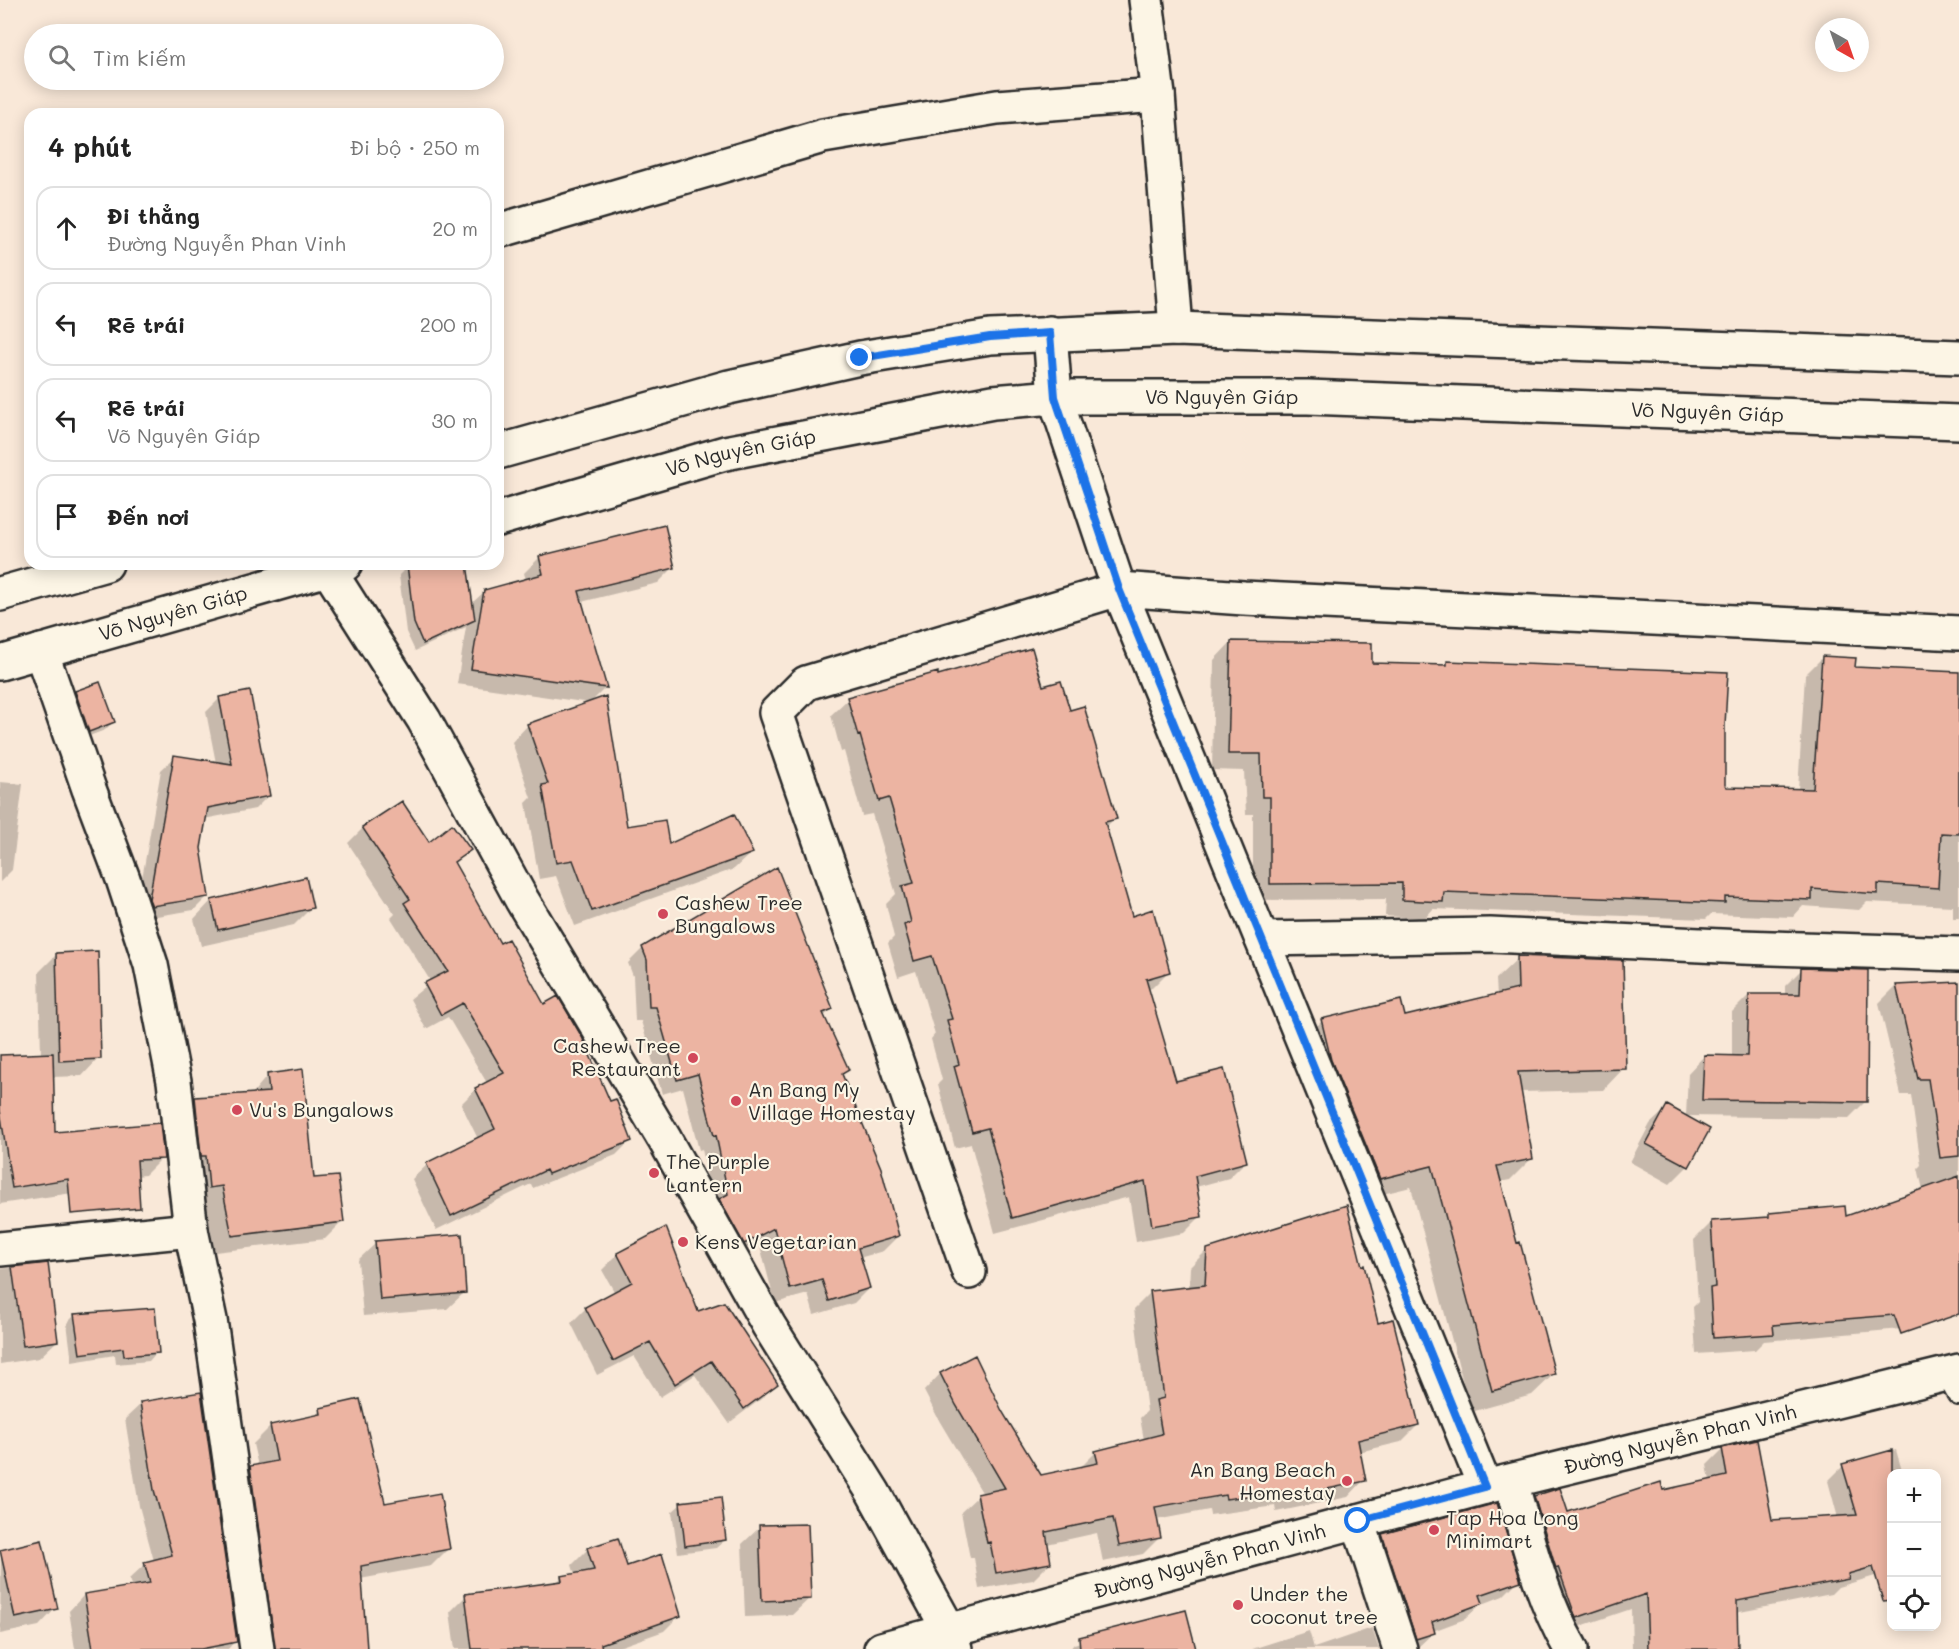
<!DOCTYPE html>
<html lang="vi">
<meta charset="utf-8">
<style>
:root{--surface:#fff;--page:#f2f2f2;--text:#222;--muted:#767676;--line:#e0e0e0}
body{margin:0;font-family:Mali,sans-serif;background:var(--page);color:var(--text)}
.controls{position:absolute;right:18px;bottom:18px;display:grid;overflow:hidden;border-radius:12px;box-shadow:0 3px 15px #0003}
.controls button{width:54px;height:54px;display:grid;place-items:center;padding:0;border:0;border-bottom:2px solid var(--line);background:var(--surface);color:var(--text);font:30px sans-serif}
.compass{position:absolute;left:1815px;top:18px;width:54px;height:54px;border-radius:50%;background:var(--surface);box-shadow:0 3px 15px #0003;rotate:140deg}
.stop{position:absolute;width:18px;height:18px;margin:-14px;border:4px solid #1a73e8;border-radius:50%;background:#fff}
.stop.end{background:#1a73e8;border-color:#fff;box-shadow:0 2px 6px #0008}
.list{margin:0;padding:0;list-style:none}
h2{display:flex;justify-content:space-between;align-items:center;height:78px;margin:0;padding:0 24px;font-size:26px}
h2 small{font-size:20px;font-weight:400;color:var(--muted)}
.list li{display:grid;grid-template-columns:39px 1fr auto;gap:18px;align-items:center;box-sizing:border-box;height:84px;margin:0 12px 12px;padding:0 12px;border:2px solid var(--line);border-radius:18px}
.list b{display:block;font-size:22px;white-space:nowrap}
.list p{margin:0;font-size:20px;white-space:nowrap;color:var(--muted)}
.list em{font-size:20px;font-style:normal;color:var(--muted)}
.icon{flex:none;width:33px;height:33px;fill:none;stroke:currentColor;stroke-width:2;stroke-linecap:round;stroke-linejoin:round}
.map{position:relative;flex:none;width:1959px;height:1649px;overflow:hidden}
.search{position:absolute;background:var(--surface);box-shadow:0 3px 15px #0003;left:24px;top:24px;width:480px;height:66px;display:flex;align-items:center;gap:15px;box-sizing:border-box;padding:0 21px;border-radius:33px;color:var(--muted);font-size:22px}
.panel{position:absolute;background:var(--surface);box-shadow:0 3px 15px #0003;left:24px;top:108px;width:480px;height:462px;border-radius:18px}
.map>svg:first-child{display:block}
</style>
<div class="map">
<svg width="1959" height="1649" viewBox="0 0 1959 1649">
<rect width="100%" height="100%" fill="#f9e8d8"/>
<filter id="ink" filterUnits="userSpaceOnUse"><feTurbulence type="fractalNoise" baseFrequency=".0167" numOctaves="2"/><feDisplacementMap in="SourceGraphic" scale="12" xChannelSelector="R" yChannelSelector="G"/><feConvolveMatrix kernelMatrix="1 2 1 2 8 2 1 2 1" color-interpolation-filters="sRGB"/></filter>
<g filter="url(#ink)">
<path fill="#0003" d="M540,557L674,567L658,583L581,602L605,688L590,703L457,684L466,627L415,651L406,632L399,575L407,567L427,564H466L471,604L485,591L526,580L524,573Z
M1231,642L1370,664L1443,667L1447,663L1724,724L1723,785L1726,788L1798,790L1805,675L1823,657L1853,669L1959,673V918H1953V906L1867,902L1859,910L1803,906L1793,917L1711,914L1706,919L1433,909L1425,918L1385,916L1386,899L1253,900V814H1246L1244,771L1212,770L1214,660Z
M937,676L1042,688L1069,712L1115,818L1105,828L1131,918L1169,971L1152,988L1148,989L1175,1083L1246,1161L1229,1178L1196,1187L1201,1216L1184,1233L1136,1242L1129,1197L995,1233L971,1144L955,1148L938,1084L942,1080L931,1039L935,1034L916,971L898,977L888,943L894,937L886,904L896,894L872,814L862,816L844,751L841,752L831,715L848,699Z
M76,692L113,722L105,730L81,739L67,701Z
M220,698L268,796L255,809L204,819L200,848L207,897L194,910L138,919L136,913L161,770L175,757L216,763L206,712Z
M528,725L626,827L668,846L751,853L734,869L575,926L556,876L539,879L526,803L531,798L512,742Z
M0,782L23,784L12,870L0,882Z
M363,828L429,844L469,849L454,864L500,945L610,1103L631,1140L616,1155L533,1188L531,1184L436,1230L412,1179L427,1165L478,1139L461,1104L476,1089L487,1083L448,1017L426,1029L410,999L431,982L391,918L395,914L348,843Z
M211,901L311,908L294,925L201,946L194,919Z
M643,948L832,1009L823,1017L847,1070L841,1076L898,1236L883,1251L859,1258L869,1288L854,1303L814,1315L808,1294L775,1303L759,1242L729,1257L713,1207L702,1149L699,1150L683,1088L662,1094L641,1021H635L633,976L628,963Z
M56,955L99,1058L82,1076L52,1077L53,1134L162,1158L145,1175L127,1177L118,1186L0,1204V1056L41,1055L39,972Z
M1518,958L1624,1068L1603,1090L1520,1092L1532,1158L1510,1180L1499,1182L1554,1374L1532,1395L1471,1412L1411,1187L1358,1200L1301,1042L1322,1021L1404,1018L1497,996L1496,979Z
M1802,969L1866,1101L1849,1118L1686,1116L1688,1073L1704,1056L1732,1057V1012L1749,995L1785,996V986Z
M1959,984V1295L1901,1329L1764,1341L1755,1350L1696,1354L1693,1307L1698,1302L1694,1240L1711,1223L1766,1218L1770,1214L1844,1218L1923,1190L1918,1168L1921,1165L1911,1095H1901L1879,1003L1896,986Z
M268,1075L313,1180L342,1222L325,1239L215,1252L205,1202L199,1203L178,1115L195,1098L251,1095Z
M1668,1107L1688,1166L1670,1184L1630,1162L1650,1124Z
M665,1229L697,1313L776,1384L761,1399L729,1423L695,1375L660,1397L634,1356L597,1375L571,1323L586,1308L615,1293L602,1270L618,1254Z
M376,1243L465,1292L447,1309L363,1316L358,1260Z
M1207,1250L1377,1325L1418,1425L1401,1442L1359,1452L1364,1480L1348,1497L1276,1512L1275,1506L1210,1515L1209,1510L1156,1520L1159,1538L1143,1554L1103,1562L1097,1533L1047,1544L1050,1563L1033,1580L979,1589L974,1558H970L961,1512L978,1496L983,1494L940,1422L924,1391L940,1374L974,1357L1001,1412L1040,1476L1080,1468L1096,1452L1144,1440L1140,1418L1147,1411L1134,1309L1151,1292L1189,1288L1190,1267Z
M46,1265L57,1341L39,1358L0,1364V1269Z
M75,1315L157,1352L149,1361L116,1364L115,1355L72,1362L67,1323Z
M141,1404L235,1641L228,1649H75L69,1611L84,1595L132,1588L129,1579L145,1564L154,1561L139,1506L125,1419Z
M321,1410L384,1505L448,1549L431,1566L360,1579L365,1649H255L233,1485L251,1467L258,1466L253,1444L271,1426L313,1418Z
M1722,1450L1771,1522L1838,1518L1828,1481L1843,1466L1896,1450L1903,1474H1892V1571L1838,1587L1831,1594L1735,1613L1736,1649H1632L1631,1609L1560,1633L1520,1512L1535,1497L1567,1514L1710,1481L1707,1465Z
M681,1504L725,1540L716,1548L678,1553L672,1512Z
M760,1527L810,1598L792,1615L745,1617L742,1544Z
M1383,1535L1519,1580L1503,1596L1480,1605L1465,1619L1433,1631L1434,1632L1416,1649L1367,1551Z
M588,1549L626,1568L680,1615L664,1631L613,1649H455L450,1612L466,1596L556,1583L562,1577L575,1575L572,1565Z
M1,1551L56,1608L39,1626L0,1634Z
M1372,1628L1379,1649H1252L1309,1631L1314,1648Z
M1112,1633L1194,1649H1070L1074,1644Z"/>
<path fill="#ecb4a2" stroke="#2b2b2b" stroke-width="1.5" d="M665,525L675,568L579,591L607,688L471,669L484,590L543,574L539,556Z
M407,564H467L475,620L423,644L414,623Z
M1231,641L1372,643V663L1447,665V661L1728,672L1725,725V785L1727,787L1813,789L1822,656L1856,658L1855,667L1959,672V834L1941,833L1938,888L1878,884V894L1812,889V900L1725,897V903L1444,892L1443,902L1402,900V883L1270,884V797H1262L1261,754H1228Z
M1032,648L1043,686L1061,681L1070,710L1084,706L1117,819L1105,822L1132,916L1153,909L1170,972L1146,979L1176,1081L1224,1069L1247,1162L1195,1176L1202,1217L1152,1226L1145,1181L1012,1218L988,1128L972,1132L954,1066L959,1064L947,1020L952,1019L932,956L914,961L904,925L911,922L902,886L914,883L889,798L879,801L860,735L858,736L847,697L938,672V675Z
M100,682L115,722L89,732L75,691Z
M250,691L270,796L208,808L201,848L209,897L152,906L149,899L174,755L232,764L219,697Z
M606,696L627,826L665,820L669,844L734,814L753,853L592,911L573,860L556,863L542,785L548,784L527,724Z
M402,801L429,842L452,824L471,850L454,862L500,943L508,939L544,1004L558,996L582,1037L610,1101L616,1099L632,1141L548,1174L546,1170L451,1216L426,1163L495,1129L475,1088L504,1073L463,1003L441,1015L424,983L448,971L404,903L410,899L362,827Z
M777,867L833,1009L823,1013L849,1070L842,1074L881,1168L899,1236L858,1248L870,1288L829,1301L822,1280L790,1289L774,1228L744,1244L719,1199L728,1194L716,1135L714,1136L698,1074L677,1080L656,1007H649L647,960L642,947Z
M306,877L313,908L218,930L211,900Z
M98,951L101,1059L59,1061L56,953Z
M1517,956L1623,960L1626,1069L1518,1072L1533,1159L1497,1166L1517,1243L1520,1242L1555,1374L1492,1391L1432,1166L1380,1179L1331,1060L1321,1019L1401,1000L1405,1016L1518,989Z
M1801,968L1868,970L1867,1102L1702,1100L1704,1055L1747,1056L1749,994H1800Z
M1959,982V1156L1940,1158L1928,1079H1918L1896,985Z
M53,1053L55,1132L160,1123L164,1159L137,1160L140,1208L71,1214L68,1179L12,1188L0,1110V1055Z
M303,1069L314,1178L338,1176L344,1222L232,1236L222,1186L209,1188L206,1156H201L195,1097L269,1092L267,1074Z
M1667,1105L1710,1129L1689,1167L1646,1144Z
M1959,1176V1314L1901,1334L1894,1315L1773,1325L1774,1334L1713,1338L1710,1288L1715,1287L1711,1221L1769,1217V1213L1845,1206L1846,1216Z
M1347,1205L1362,1266L1364,1265L1378,1323L1393,1319L1419,1425L1358,1440L1366,1481L1293,1496L1291,1490L1226,1499L1225,1495L1155,1507L1161,1538L1119,1546L1113,1518L1046,1532L1051,1563L996,1573L990,1542L987,1543L977,1494L1005,1488L956,1405L940,1373L975,1355L1002,1411L1041,1475L1098,1463L1095,1451L1162,1434L1156,1400L1164,1398L1150,1291L1205,1285L1207,1249Z
M666,1227L698,1311L724,1302L778,1384L744,1409L711,1361L675,1384L650,1342L613,1361L585,1307L632,1282L617,1253Z
M462,1234L466,1293L380,1300L375,1241Z
M48,1263L58,1341L23,1346L12,1267Z
M155,1308L159,1353L124,1356L123,1348L80,1354L74,1314Z
M201,1392L237,1642L201,1649H93L84,1594L150,1583L144,1562L172,1555L154,1490L140,1402Z
M360,1399L385,1503L440,1493L450,1549L361,1566L367,1649H275L250,1466L277,1461L270,1425L321,1414L320,1408Z
M1757,1440L1772,1520L1857,1515L1842,1464L1892,1450V1600L1883,1601L1873,1567L1848,1574L1849,1579L1737,1601L1738,1649H1648L1646,1594L1576,1618L1558,1567L1556,1568L1554,1562L1534,1496L1560,1488L1568,1512L1661,1482L1663,1490L1727,1476L1722,1448Z
M721,1497L726,1540L685,1546L680,1502Z
M1497,1503L1521,1581L1480,1595L1483,1603L1432,1622L1435,1633L1416,1639L1382,1534Z
M808,1524L811,1599L762,1601L759,1525Z
M618,1538L627,1566L662,1554L681,1616L601,1644L602,1649H472L465,1594L562,1581L561,1576L594,1570L587,1548Z
M42,1540L58,1609L15,1618L0,1550Z
M1186,1610L1196,1649H1080L1079,1637Z"/>
<g fill="none" stroke-linecap="round" stroke-linejoin="round">
<defs>
<path id="service" d="M1948,1373L1959,1393"/>
<g id="minor">
<path d="M1146,0L1158,95L1176,329"/>
<path d="M498,231L823,136L997,107L1158,95"/>
<path d="M1055,397L1119,589L1485,1487"/>
<path d="M328,569L424,720L522,900L665,1140L769,1326L873,1492L950,1632L955,1649"/>
<path d="M41,651L89,789L123,879L151,965L174,1081L191,1230L210,1320L257,1649"/>
<path d="M1262,939L1490,935L1742,947L1959,954"/>
<path d="M0,1249L191,1230"/>
<path d="M969,1272L776,713L806,683L1119,589L1244,598L1959,633"/>
<path d="M1511,1482C1527,1538 1541,1598 1571,1649"/>
<path d="M1358,1521L1400,1649"/>
<path id="s1" d="M881,1649L1485,1487L1959,1371"/>
</g>
<g id="secondary">
<path d="M1050,333L1055,397"/>
<path d="M498,452L729,387L860,358L990,337L1176,329L1959,357"/>
<path id="s2" d="M498,519L725,453L993,402L1055,397H1308L1959,422"/>
<path d="M0,594L106,564"/>
<path id="s3" d="M0,663L345,564"/>
</g>
</defs>
<use href="#service" stroke="#2b2b2b" stroke-width="28"/>
<use href="#minor" stroke="#2b2b2b" stroke-width="38"/>
<use href="#secondary" stroke="#2b2b2b" stroke-width="38"/>
<use href="#service" stroke="#fcf5e5" stroke-width="24"/>
<use href="#minor" stroke="#fcf5e5" stroke-width="33"/>
<use href="#secondary" stroke="#fcf5e5" stroke-width="33"/>
</g>
</g>
<g fill="none" stroke-linecap="round" stroke-linejoin="round" filter="url(#ink)">
<path stroke="#1a73e8" stroke-width="8" d="M860,358L990,337L1050,333L1055,397L1119,589L1485,1487L1358,1521"/>
</g>
<g fill="#d1495b" stroke="#fcf5e5" stroke-width="2">
<circle cx="663" cy="914" r="6"/>
<circle cx="693" cy="1058" r="6"/>
<circle cx="736" cy="1101" r="6"/>
<circle cx="237" cy="1110" r="6"/>
<circle cx="654" cy="1173" r="6"/>
<circle cx="683" cy="1242" r="6"/>
<circle cx="1347" cy="1481" r="6"/>
<circle cx="1434" cy="1530" r="6"/>
<circle cx="1238" cy="1605" r="6"/>
</g>
<g text-anchor="middle" stroke-width="4.5" stroke-linejoin="round" paint-order="stroke">
<g font-size="20" fill="#2b2b2b" stroke="#fcf5e5">
<text dy="7" stroke="none"><textPath href="#s2" startOffset="738">Võ Nguyên Giáp</textPath></text>
<text dy="7" stroke="none"><textPath href="#s2" startOffset="1224">Võ Nguyên Giáp</textPath></text>
<text dy="7" stroke="none"><textPath href="#s2" startOffset="252">Võ Nguyên Giáp</textPath></text>
<text dy="7" stroke="none"><textPath href="#s3" startOffset="180">Võ Nguyên Giáp</textPath></text>
<text dy="7" stroke="none"><textPath href="#s1" startOffset="826">Đường Nguyễn Phan Vinh</textPath></text>
<text dy="7" stroke="none"><textPath href="#s1" startOffset="340">Đường Nguyễn Phan Vinh</textPath></text>
</g>
<g font-size="20" fill="#2b2b2b" stroke="#fcf5e5" text-anchor="start">
<text x="675" y="910">Cashew Tree<tspan x="675" dy="23">Bungalows</tspan></text>
<text x="681" y="1053" text-anchor="end">Cashew Tree<tspan x="681" dy="23">Restaurant</tspan></text>
<text x="748" y="1097">An Bang My<tspan x="748" dy="23">Village Homestay</tspan></text>
<text x="249" y="1117">Vu's Bungalows</text>
<text x="666" y="1169">The Purple<tspan x="666" dy="23">Lantern</tspan></text>
<text x="695" y="1249">Kens Vegetarian</text>
<text x="1335" y="1477" text-anchor="end">An Bang Beach<tspan x="1335" dy="23">Homestay</tspan></text>
<text x="1446" y="1525">Tap Hoa Long<tspan x="1446" dy="23">Minimart</tspan></text>
<text x="1250" y="1601">Under the<tspan x="1250" dy="23">coconut tree</tspan></text>
</g>
</g>
</svg>
<div class="controls">
<button>+</button>
<button>−</button>
<button><svg class="icon" aria-label="locate" viewBox="0 0 24 24"><circle cx="12" cy="12" r="6"/><path d="M12 2v4M12 18v4M2 12h4M18 12h4"/></svg></button>
</div>
<svg class="compass" viewBox="-18 -18 36 36"><path d="M0-13l5 13h-10z" fill="#e53935"/><path d="M0 13l5-13h-10z" fill="#767676"/></svg>
<div class="stop" style="left:1358px;top:1521px"></div>
<div class="stop end" style="left:860px;top:358px"></div>
<div class="search"><svg class="icon" aria-label="search" viewBox="0 0 24 24"><circle cx="10" cy="10" r="6"/><path d="M15 15l6 6"/></svg>Tìm kiếm</div>
<section class="panel">
<h2>4 phút<small>Đi bộ · 250 m</small></h2>
<ul class="list">
<li><svg class="icon" aria-label="ahead" viewBox="0 0 24 24"><path d="M12 20V5M6 11l6-6 6 6"/></svg><div><b>Đi thẳng</b><p>Đường Nguyễn Phan Vinh</p></div><em>20 m</em></li>
<li><svg class="icon" aria-label="left" viewBox="0 0 24 24"><path d="M17 20v-9H6M10 6l-5 5 5 5"/></svg><div><b>Rẽ trái</b></div><em>200 m</em></li>
<li><svg class="icon" aria-label="left" viewBox="0 0 24 24"><path d="M17 20v-9H6M10 6l-5 5 5 5"/></svg><div><b>Rẽ trái</b><p>Võ Nguyên Giáp</p></div><em>30 m</em></li>
<li><svg class="icon" aria-label="arrive" viewBox="0 0 24 24"><path d="M6 21V4h12l-3 4 3 4H6"/></svg><div><b>Đến nơi</b></div></li>
</ul>
</section>
</div>
